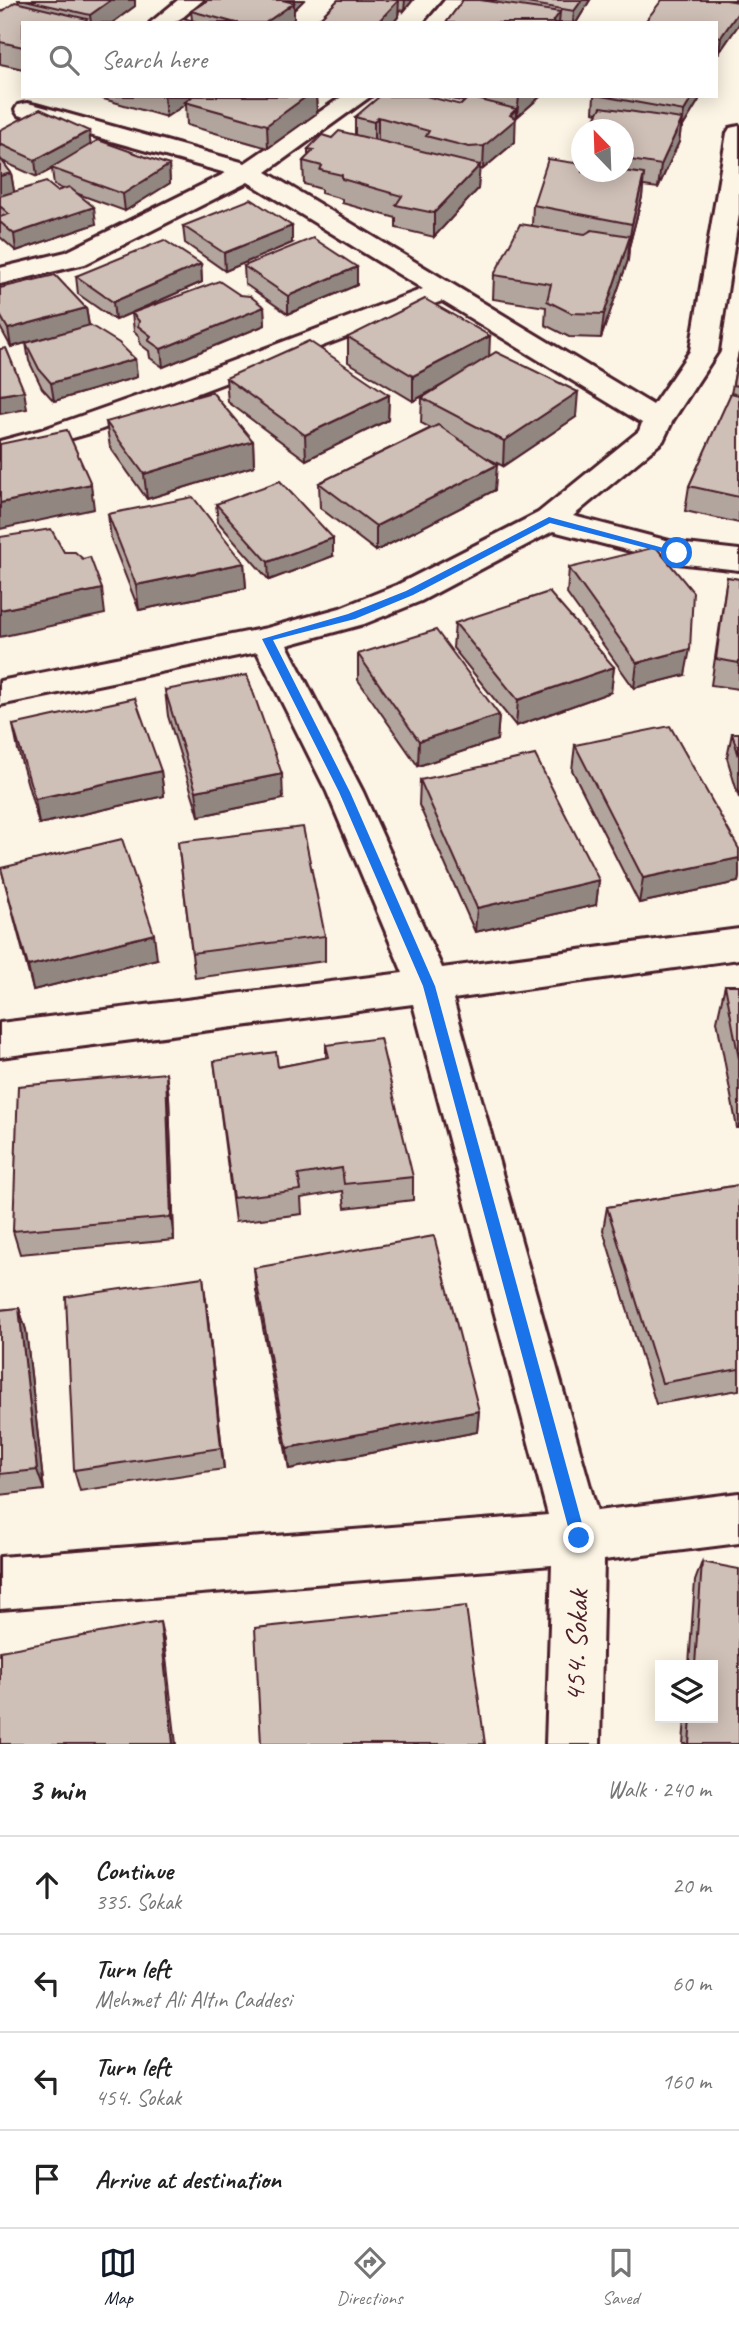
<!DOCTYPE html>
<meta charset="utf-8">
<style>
:root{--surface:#fff;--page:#f2f2f2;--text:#222;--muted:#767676;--line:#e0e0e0;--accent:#111827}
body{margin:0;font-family:Caveat,sans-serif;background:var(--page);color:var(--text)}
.controls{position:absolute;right:21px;bottom:21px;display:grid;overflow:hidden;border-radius:0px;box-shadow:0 4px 18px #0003}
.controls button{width:63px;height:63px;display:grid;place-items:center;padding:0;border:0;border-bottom:2px solid var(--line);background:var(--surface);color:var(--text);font:35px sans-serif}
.compass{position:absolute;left:571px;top:119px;width:63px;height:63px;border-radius:50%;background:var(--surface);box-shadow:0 4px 18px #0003;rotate:337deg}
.stop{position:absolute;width:21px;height:21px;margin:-16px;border:5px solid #1a73e8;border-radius:50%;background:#fff}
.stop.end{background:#1a73e8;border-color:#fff;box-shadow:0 2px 7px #0008}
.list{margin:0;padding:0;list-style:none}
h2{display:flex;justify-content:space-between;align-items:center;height:91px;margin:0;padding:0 28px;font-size:30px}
h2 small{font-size:23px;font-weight:400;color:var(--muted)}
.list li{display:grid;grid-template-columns:46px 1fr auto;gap:21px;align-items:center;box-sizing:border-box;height:98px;padding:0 28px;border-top:2px solid var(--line)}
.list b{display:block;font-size:26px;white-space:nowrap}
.list p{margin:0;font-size:23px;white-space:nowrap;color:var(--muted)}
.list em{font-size:23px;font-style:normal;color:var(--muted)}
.icon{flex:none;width:38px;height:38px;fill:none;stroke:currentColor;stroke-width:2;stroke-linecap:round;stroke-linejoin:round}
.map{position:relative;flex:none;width:739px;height:1744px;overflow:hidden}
.search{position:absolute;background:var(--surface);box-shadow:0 4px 18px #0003;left:21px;right:21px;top:21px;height:77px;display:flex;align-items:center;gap:18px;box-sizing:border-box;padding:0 24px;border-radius:0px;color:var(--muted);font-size:26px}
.sheet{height:483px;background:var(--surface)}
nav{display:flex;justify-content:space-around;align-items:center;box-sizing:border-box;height:98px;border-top:2px solid var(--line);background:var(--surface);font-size:19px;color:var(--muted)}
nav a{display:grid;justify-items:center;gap:4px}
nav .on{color:var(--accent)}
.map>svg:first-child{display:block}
</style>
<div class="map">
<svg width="739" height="1744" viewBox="0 0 739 1744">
<rect width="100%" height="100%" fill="#fcf5e5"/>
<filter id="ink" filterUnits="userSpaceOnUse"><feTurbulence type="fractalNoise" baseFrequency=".0143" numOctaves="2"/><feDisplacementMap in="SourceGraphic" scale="14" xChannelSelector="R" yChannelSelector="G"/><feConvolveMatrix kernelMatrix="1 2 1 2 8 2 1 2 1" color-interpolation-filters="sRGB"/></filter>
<g filter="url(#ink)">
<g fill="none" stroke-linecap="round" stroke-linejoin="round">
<defs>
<path id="minor" d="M178,0H203L176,23H150Z
M445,0H468L449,23H426Z
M343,96H371L266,172L653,405L690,351L727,133L730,128L739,126V214L718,351L673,420L663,441L573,516L677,543L739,550V570L677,563L553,531L421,601L364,624L287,645L363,792L442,968L739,929V959L453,999L597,1511L739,1493V1543L604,1560L600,1744H546L552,1565L0,1609V1557L548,1515L413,1004L0,1057V1023L403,973L327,792L257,652L0,705V681L267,628L340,608L397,585L538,513L639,431L642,423L442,301L97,431L0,459V441L41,430L166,386L423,289L248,182L85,264L0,284V268L66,252L226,173L18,115L15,110L18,105L27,103L36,105L245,163Z"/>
</defs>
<use href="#minor" stroke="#4a1f2b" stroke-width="6"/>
<use href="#minor" fill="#fcf5e5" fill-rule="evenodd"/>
</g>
<path fill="#b2a59d" stroke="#4a1f2b" stroke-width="2" fill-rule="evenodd" d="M18,0H135V6L112,23H23V69L0,64V13L19,3Z
M208,0H304L294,10V19L289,23H175L192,20L191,11Z
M338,0H413L404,11L399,10L398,17L393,23H319V19Z
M463,0H590L576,23H446Z
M662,0H739V24L719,53H716V23Z
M93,96H316L317,113L268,148L187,125L186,104L166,117Z
M441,96H541L517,117L515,116V142L483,169H479L478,189L434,237L396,228V218L342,203V199L321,193V189L304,184L303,161L308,156V149L332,138L355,135V117L461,105L464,102Z
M594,96H699V100L682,128H681L679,142L658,188L643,186L642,197L629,247L628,260L601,338L569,337L545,325L546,307L493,299L494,275L532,225L533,205L576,164L577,152L582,144V172H624V130L598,113L593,112Z
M0,130L89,131L90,144L169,165L170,183L125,211L78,194L96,224L16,251L0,237ZM2,161L37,177L52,169L54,185L63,189L57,191L14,192L11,173Z
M183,226L292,243L225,271L185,243Z
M201,264L202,282L115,320L78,294L76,276Z
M244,266L357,267V285L288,314L245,284Z
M0,288L86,308L89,325L135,359L137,377L54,401L42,388L29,361L26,343L51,336L11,347L0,327Z
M240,295L264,307L265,325L163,367L150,358L149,351L140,344L139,336L134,331L132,313Z
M348,337L489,356L576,417L503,466L487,458L495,490L376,551L320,508L319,483L431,428L421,423L422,398L449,382L413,401L348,362Z
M739,352V523L685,511L689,486L731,394Z
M226,378L389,395L388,420L306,460L228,402Z
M106,422L253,441L254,466L147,499L110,447Z
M216,504L333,556L269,580L218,522Z
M108,514L244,563L246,588L139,610L111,539Z
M569,568L685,675L634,688L567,594Z
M727,577L739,579V689L711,685Z
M455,623L614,667L611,692L516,726L453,648Z
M358,654L499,715L497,740L418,766L358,680Z
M165,690L283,799L199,816L168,716Z
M13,725L161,771L164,796L39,824L18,750Z
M732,733L739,756V798L727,758Z
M575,745L739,849V877L738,882L639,903L572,770Z
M420,780L599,880L596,905L475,932L419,805Z
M178,842L325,936V961L195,978Z
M1,868L157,959L33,990Z
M725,985H739V1128H737L717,1021Z
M326,1045L413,1177V1200L345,1208L343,1191L301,1198L302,1214L235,1222L214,1061L278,1067L326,1058Z
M166,1073L169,1097L174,1240L20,1254L13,1231Z
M739,1185V1390L656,1404L603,1230L607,1207Z
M254,1268L479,1411L477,1432L289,1469L256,1290Z
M206,1300L224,1469L80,1491L74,1470Z
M19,1308L26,1330L44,1490L0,1495V1310Z
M702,1562L739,1744H683L685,1718H713V1665H689L695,1581Z"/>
<path fill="#918680" stroke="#4a1f2b" stroke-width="2" d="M111,0H135V6L112,23H91L90,15Z
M294,0H304L294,10Z
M399,0L398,17L393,23H377Z
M405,0H413L404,11Z
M582,0H590L576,23H573L574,11Z
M294,3V19L289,23H265Z
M739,11V24L719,53L721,37Z
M560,12L559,23H552Z
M164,96H198L185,102L186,104L166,117Z
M307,96H316L317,113L268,148L267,125Z
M519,96H541L517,117Z
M693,96H699V100L682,128L684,111Z
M516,109L515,142L483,169L484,146Z
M378,117V140L374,145V122Z
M682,119L679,142L658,188L661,165Z
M89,131L91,148L51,168L52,169L37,177L35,160Z
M169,165L170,183L125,211L123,194Z
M480,165L478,189L434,237V213Z
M11,173L15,197L0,200V176Z
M644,174L642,197L629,247L628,260L601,338L604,314L630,236L632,224Z
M94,207L96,224L16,251L14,234Z
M292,226V243L225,271L224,253Z
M201,264L202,282L115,320L113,302Z
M357,267V285L288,314V296Z
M264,307L265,325L163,367L161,349Z
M86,308L89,326L11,347L8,329Z
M490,336L489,360L413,401V376Z
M135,359L137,377L54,401L51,383Z
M24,391L27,409L0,414V395Z
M578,392L576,417L503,466L504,441Z
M389,395L388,420L306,460L305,435Z
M253,441L254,466L147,499L144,474Z
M497,465L495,490L376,551V526Z
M91,484L94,509L0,529V503Z
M333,538V556L269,580L268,562Z
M244,563L246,588L139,610L136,585Z
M102,589L105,614L0,637V610Z
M690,649L685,675L634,688L637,663Z
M614,667L611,692L516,726L518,700Z
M499,715L497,740L418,766L419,741Z
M161,771L164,796L39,824L35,799Z
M282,774L283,799L199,816L196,791Z
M739,858V877L738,882L639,903L643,878Z
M599,880L596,905L475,932L477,908Z
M154,934L157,959L33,990L28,966Z
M166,1073L169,1097L174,1240L171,1217Z
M203,1277L206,1300L224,1469L221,1448Z
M19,1308L26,1330L44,1490L37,1470Z
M479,1411L477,1432L289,1469L287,1448Z
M160,1622L164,1640L176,1744H173Z"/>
<path fill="#cfc0b7" stroke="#4a1f2b" stroke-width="2" d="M25,0H111L90,15Z
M208,0H282L294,3L265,23H236L191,11Z
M338,0H399L377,23H337L319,19Z
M463,0H480L560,12L552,23H446Z
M509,0H582L574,11Z
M662,0H726L739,2V11L721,37L716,36V23H644Z
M15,2L87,19L82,23H23V47L0,42V13Z
M183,18L202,23H175Z
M193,96H307L267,125L185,102Z
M380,96H426L461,105L469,97L516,109L510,115L516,119L484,146L469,147L426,136L429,131L378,117L374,122L355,117Z
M601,96H693L684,111Z
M601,107L682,119L661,165L624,159V130H589Z
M40,109L89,131L35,160L0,144V130Z
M339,131L480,165L434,213L396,205L402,196L342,179V175L320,170L322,166L303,161L314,150L308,149L322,135L332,138Z
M98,140L169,165L123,194L51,168Z
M582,144V153L577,152Z
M0,158L11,173L0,176Z
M548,159L582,164V172L624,171L644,174L632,224L533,205Z
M46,182L57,191L69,187L94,207L14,234L0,222V217L9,214L0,206V196Z
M251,199L292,226L224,253L183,226Z
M520,224L585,234L592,230L630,236L604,314L571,313L547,301L551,284L494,275Z
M313,238L357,267L288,296L244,266Z
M164,240L201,264L113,302L76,276Z
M55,275L86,308L8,329L0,315V288Z
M219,281L240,295L250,296L264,307L161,349L148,340L151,336L138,326L139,321L132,313Z
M425,299L490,336L413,376L348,337Z
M90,325L119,343L135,359L51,383L39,369L26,343Z
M309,341L389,395L305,435L226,378Z
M6,348L24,391L0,395V349Z
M496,352L578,392L504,441L422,398Z
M739,352V386L733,385Z
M212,392L253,441L144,474L106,422Z
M731,393L739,395V497L689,486Z
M438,425L497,465L376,526L319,483Z
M67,430L91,484L0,503V444Z
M280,481L333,538L268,562L216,504Z
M193,497L244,563L136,585L108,514Z
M51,529L64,552H75L83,559L90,557L102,589L0,610V537Z
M656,547L693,592L690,649L637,663L569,568Z
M727,577L739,579V663L716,659Z
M549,592L614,667L518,700L455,623Z
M436,630L499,715L419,741L358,654Z
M247,675L282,774L196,791L165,690Z
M135,698L161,771L35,799L13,725Z
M670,726L739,849V858L643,878L575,745Z
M732,733H739V756Z
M535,755L599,880L477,908L420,780Z
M303,827L325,936L192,953L178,842Z
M122,839L154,934L28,966L1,868Z
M725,985H739V1059Z
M380,1038L413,1177L344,1184L342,1168L298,1175L301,1190L233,1198L214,1061L276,1052L278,1067L329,1057L326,1045Z
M166,1073L171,1217L13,1231L18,1086Z
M739,1185V1369L662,1383L607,1207Z
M434,1236L479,1411L287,1448L254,1268Z
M203,1277L221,1448L74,1470L66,1297Z
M19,1308L37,1470L0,1474V1310Z
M702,1562L739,1569V1744H689L691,1718H713V1665H695Z
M466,1606L485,1744H261L255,1628Z
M160,1622L173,1744H0V1651Z"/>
</g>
<path fill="#1a73e8" d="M549,517L682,553L677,556L550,523L413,595L355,619L273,640L350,792L435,986L586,1538L584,1544L579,1546L574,1544L571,1538L423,986L339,792L262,639L348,614L406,591Z"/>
<g text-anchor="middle" stroke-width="5" stroke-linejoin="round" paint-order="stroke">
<g font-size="30" fill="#4a1f2b" stroke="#fcf5e5">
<text transform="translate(576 1646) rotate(-88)" y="10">454. Sokak</text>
</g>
</g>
</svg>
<div class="controls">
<button><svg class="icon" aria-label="layers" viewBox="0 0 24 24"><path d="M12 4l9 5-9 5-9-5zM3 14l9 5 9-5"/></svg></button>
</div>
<svg class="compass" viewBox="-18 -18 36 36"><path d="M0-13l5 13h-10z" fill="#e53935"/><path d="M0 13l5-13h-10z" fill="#767676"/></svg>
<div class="stop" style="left:677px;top:553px"></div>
<div class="stop end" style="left:579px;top:1538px"></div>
<div class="search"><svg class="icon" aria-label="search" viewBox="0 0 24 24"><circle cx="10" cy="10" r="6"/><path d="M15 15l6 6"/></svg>Search here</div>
</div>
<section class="sheet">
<h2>3 min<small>Walk · 240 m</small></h2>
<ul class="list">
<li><svg class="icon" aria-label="ahead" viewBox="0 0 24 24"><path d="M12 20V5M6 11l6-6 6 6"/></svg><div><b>Continue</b><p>335. Sokak</p></div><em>20 m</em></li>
<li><svg class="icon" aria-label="left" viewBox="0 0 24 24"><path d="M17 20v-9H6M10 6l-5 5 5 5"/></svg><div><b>Turn left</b><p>Mehmet Ali Altın Caddesi</p></div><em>60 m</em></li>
<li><svg class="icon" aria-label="left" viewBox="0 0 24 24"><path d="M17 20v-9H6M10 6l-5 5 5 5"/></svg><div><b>Turn left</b><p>454. Sokak</p></div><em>160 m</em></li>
<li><svg class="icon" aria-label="arrive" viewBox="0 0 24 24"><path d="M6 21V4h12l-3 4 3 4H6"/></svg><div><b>Arrive at destination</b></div></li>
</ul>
</section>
<nav>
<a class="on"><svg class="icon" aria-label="map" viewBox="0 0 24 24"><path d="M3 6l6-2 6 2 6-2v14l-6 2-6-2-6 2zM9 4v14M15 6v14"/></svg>Map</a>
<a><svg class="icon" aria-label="directions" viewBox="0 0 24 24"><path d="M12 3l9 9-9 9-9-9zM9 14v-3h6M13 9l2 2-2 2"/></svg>Directions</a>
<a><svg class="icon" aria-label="saved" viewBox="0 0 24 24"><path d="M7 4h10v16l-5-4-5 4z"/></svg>Saved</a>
</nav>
